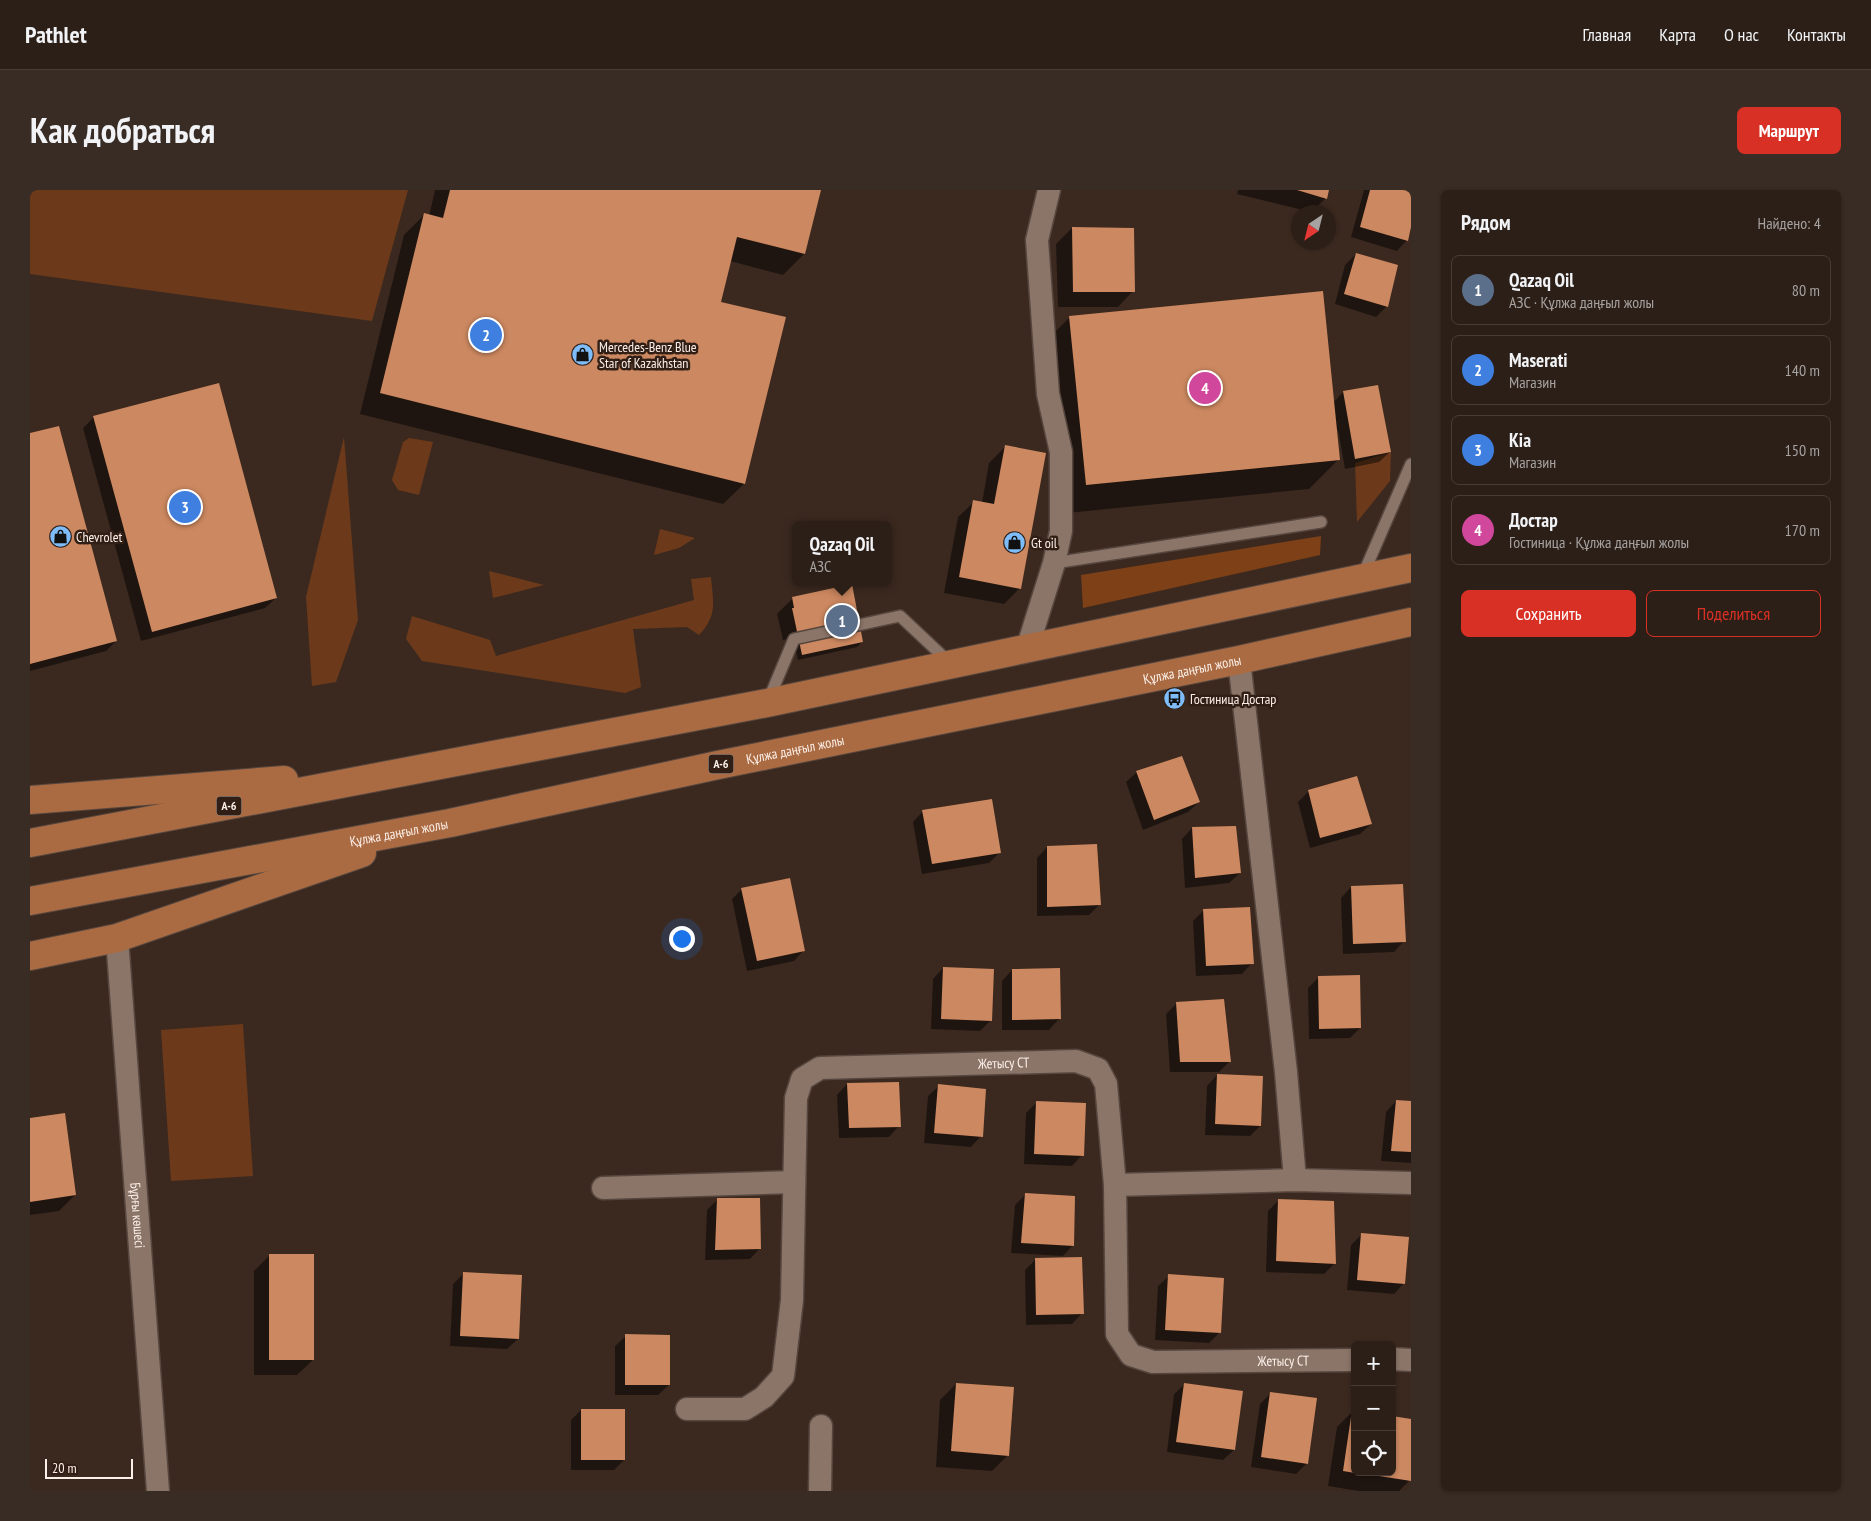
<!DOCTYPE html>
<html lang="ru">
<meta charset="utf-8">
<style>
:root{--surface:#2c1f17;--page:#382c24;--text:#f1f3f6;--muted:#a6a2a1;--line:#483d36;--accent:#d93025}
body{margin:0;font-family:"PT Sans Narrow",sans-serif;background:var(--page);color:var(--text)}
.controls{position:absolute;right:15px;bottom:15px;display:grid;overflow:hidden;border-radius:8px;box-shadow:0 1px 4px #0004}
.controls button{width:45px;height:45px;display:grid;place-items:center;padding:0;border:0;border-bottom:1px solid var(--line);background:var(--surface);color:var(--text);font:25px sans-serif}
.compass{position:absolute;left:1261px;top:15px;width:45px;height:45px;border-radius:50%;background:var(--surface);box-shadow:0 1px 4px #0004;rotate:215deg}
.scale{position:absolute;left:15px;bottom:12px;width:88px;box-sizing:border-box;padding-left:5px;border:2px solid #fbefe8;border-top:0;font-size:14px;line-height:18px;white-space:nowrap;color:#fbefe8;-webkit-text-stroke:4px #311f15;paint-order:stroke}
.you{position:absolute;left:651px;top:748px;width:18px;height:18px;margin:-12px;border:4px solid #fff;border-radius:50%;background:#1a73e8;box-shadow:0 0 0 8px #1a73e833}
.badge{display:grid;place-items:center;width:32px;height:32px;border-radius:50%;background:var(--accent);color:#fff;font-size:16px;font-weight:700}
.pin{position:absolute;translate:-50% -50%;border:2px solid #fff;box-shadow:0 1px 5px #0006}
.popup{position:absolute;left:762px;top:331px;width:100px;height:65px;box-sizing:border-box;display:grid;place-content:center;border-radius:8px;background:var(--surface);filter:drop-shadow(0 1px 4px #0005);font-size:16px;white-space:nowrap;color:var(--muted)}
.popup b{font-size:19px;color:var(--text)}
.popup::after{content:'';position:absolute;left:50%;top:100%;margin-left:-10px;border:10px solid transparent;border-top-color:var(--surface)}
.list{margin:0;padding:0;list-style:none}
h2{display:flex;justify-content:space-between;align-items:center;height:65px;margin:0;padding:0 20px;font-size:21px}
h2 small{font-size:16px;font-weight:400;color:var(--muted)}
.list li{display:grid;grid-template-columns:32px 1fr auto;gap:15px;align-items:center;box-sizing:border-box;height:70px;margin:0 10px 10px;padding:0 10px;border:1px solid var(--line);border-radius:8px}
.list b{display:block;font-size:19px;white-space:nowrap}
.list p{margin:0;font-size:16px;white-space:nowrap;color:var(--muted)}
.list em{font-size:16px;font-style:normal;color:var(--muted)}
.actions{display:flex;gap:10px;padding:15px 20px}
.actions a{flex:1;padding:11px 0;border:1px solid var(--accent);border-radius:8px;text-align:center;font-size:18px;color:var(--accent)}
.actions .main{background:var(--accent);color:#fff}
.icon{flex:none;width:28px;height:28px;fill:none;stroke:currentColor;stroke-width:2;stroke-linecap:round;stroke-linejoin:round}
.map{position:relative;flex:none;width:1381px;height:1301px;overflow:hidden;border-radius:8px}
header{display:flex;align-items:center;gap:30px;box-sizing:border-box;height:70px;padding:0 25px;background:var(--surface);border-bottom:1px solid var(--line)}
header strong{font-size:24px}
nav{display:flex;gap:28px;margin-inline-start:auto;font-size:18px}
.intro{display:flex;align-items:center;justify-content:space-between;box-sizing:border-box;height:120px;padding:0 30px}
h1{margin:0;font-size:35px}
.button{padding:12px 22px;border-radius:8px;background:var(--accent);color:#fff;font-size:18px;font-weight:700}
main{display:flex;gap:30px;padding:0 30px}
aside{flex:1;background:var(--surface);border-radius:8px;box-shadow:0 1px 4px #0004}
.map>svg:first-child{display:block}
</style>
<header>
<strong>Pathlet</strong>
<nav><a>Главная</a><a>Карта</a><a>О нас</a><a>Контакты</a></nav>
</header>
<div class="intro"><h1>Как добраться</h1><a class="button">Маршрут</a></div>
<main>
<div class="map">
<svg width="1381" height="1301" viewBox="0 0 1381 1301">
<rect width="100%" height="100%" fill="#3b291f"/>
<path fill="#6c3a1b" d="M0,0H378L342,131L0,84Z
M314,247L328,430L306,492L282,496L276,407Z
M379,248L403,252L389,305L368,300L362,290L373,252Z
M1361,262L1360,291L1327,332L1325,273Z
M630,339L665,348L649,358L624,365Z
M459,381L514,395L463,408Z
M681,387C683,412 688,425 669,445L657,437L603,439L611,497L595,503L392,471L376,449L382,426L460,450L466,466L664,410L661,389Z
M213,834L223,986L141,991L131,840Z"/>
<path fill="#7e4017" d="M1291,346L1290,365L1053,418L1051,385Z"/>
<path fill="#0007" d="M405,0H790L774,64L753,85L700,71L690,113L714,294L693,314L330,224L374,45L394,25L399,26Z
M1208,0H1298L1296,8L1281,22L1207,4Z
M1334,0H1381V31L1377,50L1367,61L1321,47Z
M1042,38L1103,101L1088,117H1028L1026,54Z
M1326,64L1357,116L1346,127L1305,114L1315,75Z
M1040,127L1303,213L1313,202L1360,262L1349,272L1315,279L1308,240L1306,241L1309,269L1279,299L1027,324L1010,157Z
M64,227L246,408L235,418L111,451L53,238Z
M0,245L86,451L76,461L0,481Z
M975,257L990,398L974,414L914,403L928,327L944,312L952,313L959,273Z
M763,408L832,452L827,457L768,470L763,448L753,450L747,424Z
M1107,582L1169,612L1158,622L1113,640L1096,592Z
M1279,601L1341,634L1330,644L1280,658L1268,612Z
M893,621L969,663L959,673L892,684L883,632Z
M1162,638L1210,683L1199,693L1155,698L1152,649Z
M1017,657L1070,714L1059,725L1007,726V668Z
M1321,697L1374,751L1364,762L1313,764L1311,708Z
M712,699L774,760L764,771L717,781L702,709Z
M1219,718L1222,773L1212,784L1166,786L1163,731L1173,721Z
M913,778L961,830L950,841L901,839L903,789Z
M982,780L1029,829L1019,840H972V791Z
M1288,788L1330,838L1320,848L1279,849L1278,798Z
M1146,814L1200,871L1189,882H1140L1136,824Z
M1187,885L1230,936L1220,946L1175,945L1177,896Z
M817,894L869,936L859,947L809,948L807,905Z
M909,896L951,946L941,957L894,953L898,906Z
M1366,911L1381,912V973L1351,971L1356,922Z
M1007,912L1052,965L1042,976L994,974L996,923Z
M0,929L45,1005L29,1021L0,1025Z
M996,1004L1043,1055L1033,1066L981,1063L985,1015Z
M688,1009L730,1058L720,1069L675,1070L677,1020Z
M1249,1010L1304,1074L1294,1084L1236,1082L1238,1021Z
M1331,1045L1374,1093L1364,1104L1317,1100L1321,1055Z
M240,1065L283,1170L267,1185H224V1081Z
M1006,1069L1052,1123L1042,1134L996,1135L995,1080Z
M434,1083L488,1149L477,1159L420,1156L423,1094Z
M1139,1086L1190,1142L1179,1153L1125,1150L1128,1096Z
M596,1146L639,1195L628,1205H585V1156Z
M926,1194L978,1265L962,1281L906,1277L910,1210Z
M1155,1194L1204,1260L1193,1270L1137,1262L1144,1204Z
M1241,1203L1277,1273L1266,1284L1221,1277L1230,1214Z
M551,1220L594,1270L584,1280H541V1230Z
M1323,1221L1325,1282H1362L1381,1230L1380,1290L1369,1301H1329L1298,1296L1307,1237Z"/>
<path fill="#cc8860" d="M420,0H791L775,64L707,47L691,112L756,127L715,294L350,203L394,23L413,28Z
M1267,0H1299L1297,9Z
M1340,0H1381V37L1378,51L1330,37Z
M1042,37L1104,38L1105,102H1043Z
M1326,63L1368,75L1358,117L1314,104Z
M1293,101L1310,270L1056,295L1039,126Z
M189,193L247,408L122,442L63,226Z
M1348,195L1361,262L1325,269L1313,201Z
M29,236L87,451L0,474V243Z
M975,255L1016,263L991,399L929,387L943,310L964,314Z
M822,394L833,452L772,465L762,418H764L762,407Z
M1152,566L1170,612L1124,630L1106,581Z
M1327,586L1342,634L1290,648L1278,600Z
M962,609L971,663L902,674L892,620Z
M1206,636L1211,683L1165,688L1162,637Z
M1067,654L1071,715L1017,717V656Z
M760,688L775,761L727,771L711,698Z
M1373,694L1376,752L1323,754L1321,696Z
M1220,717L1224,774L1176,776L1173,719Z
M913,777L964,779L962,831L911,829Z
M1030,778L1031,829L982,830V779Z
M1330,785L1331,838L1289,839L1288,786Z
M1194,809L1201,872H1150L1146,812Z
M1187,884L1233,886L1231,936L1185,934Z
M869,892L871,937L819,938L817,893Z
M908,894L956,899L953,947L904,943Z
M1366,910L1381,911V962L1361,961Z
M1006,911L1056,913L1054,966L1004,964Z
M35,923L46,1005L0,1012V928Z
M995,1003L1045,1006L1044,1056L991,1053Z
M687,1008H730L731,1059L685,1060Z
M1248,1009L1304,1011L1306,1074L1246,1071Z
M1331,1043L1379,1047L1375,1094L1327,1090Z
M239,1064H284V1170H239Z
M1052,1067L1054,1124L1006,1125L1005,1068Z
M433,1082L492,1085L489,1149L430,1146Z
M1138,1084L1194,1088L1191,1143L1135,1140Z
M595,1144L640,1145V1195H595Z
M926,1193L984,1197L979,1266L921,1261Z
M1154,1193L1213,1201L1205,1260L1146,1252Z
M1240,1202L1287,1208L1278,1274L1231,1267Z
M551,1219H595V1270H551Z
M1322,1220H1325V1283L1313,1281Z
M1362,1226L1381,1229V1291L1330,1283L1362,1282Z"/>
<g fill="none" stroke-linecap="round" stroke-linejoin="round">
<defs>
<path id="service" d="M1024,373L1291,332
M1332,387L1381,274
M738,511L764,449L870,426L920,473"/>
<g id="minor">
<path d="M997,459L1024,373L1031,341V262L1018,204L1007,50L1019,0"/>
<path d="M1209,470L1256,882L1265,990"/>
<path id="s1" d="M87,748L128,1301"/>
<path d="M1085,995L1265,990L1381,993"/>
<path d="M573,998L764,992"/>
<path d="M1362,1169L1381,1170"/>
<path id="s2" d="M657,1219H715L734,1207L753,1186L762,1110L766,908L772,889L790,878L1046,871L1068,879L1076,894L1085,995L1087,1144L1101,1165L1123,1172L1325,1170"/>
<path d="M790,1301L791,1236"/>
</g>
<g id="primary">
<path d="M0,610L254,590"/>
<path d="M0,653L737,513L1381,378"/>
<path id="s3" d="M0,711L420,633L688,575L1209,470L1381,432"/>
<path d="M0,766L87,748L332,663"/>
</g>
</defs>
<use href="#service" stroke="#56463e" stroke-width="14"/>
<use href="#minor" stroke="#56463e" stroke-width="25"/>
<use href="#primary" stroke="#56463e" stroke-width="30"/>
<use href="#service" stroke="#8b7569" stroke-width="11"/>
<use href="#minor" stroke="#8b7569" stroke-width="22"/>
<use href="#primary" stroke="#aa6b43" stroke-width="28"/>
</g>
<defs>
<symbol id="shop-disc" viewBox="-11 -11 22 22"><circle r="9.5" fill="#7fbdfa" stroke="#311f15"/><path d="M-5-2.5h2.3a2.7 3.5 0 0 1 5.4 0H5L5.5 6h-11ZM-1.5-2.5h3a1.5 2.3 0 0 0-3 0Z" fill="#111"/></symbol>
<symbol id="bus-disc" viewBox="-11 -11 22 22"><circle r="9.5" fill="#7fbdfa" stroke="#311f15"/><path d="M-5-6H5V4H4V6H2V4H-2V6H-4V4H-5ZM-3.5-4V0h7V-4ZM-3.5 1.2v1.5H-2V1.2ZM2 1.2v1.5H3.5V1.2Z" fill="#111"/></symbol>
</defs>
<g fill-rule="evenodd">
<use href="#shop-disc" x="540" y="152" width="25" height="25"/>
<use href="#shop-disc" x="18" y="334" width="25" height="25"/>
<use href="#shop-disc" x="972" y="340" width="25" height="25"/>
<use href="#bus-disc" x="1132" y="496" width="25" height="25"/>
</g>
<g text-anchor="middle" stroke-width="5" stroke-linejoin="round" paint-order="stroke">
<g fill="#311f15" stroke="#beb1a9" stroke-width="1">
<rect x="678.5" y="564.5" width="25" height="19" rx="4"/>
<rect x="186.5" y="606.5" width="25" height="19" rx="4"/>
</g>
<g font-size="12" font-weight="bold" fill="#fbefe8">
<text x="691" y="578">A-6</text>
<text x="199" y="620">A-6</text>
</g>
<g font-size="14" fill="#fbefe8" stroke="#311f15" text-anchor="start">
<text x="569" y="162">Mercedes-Benz Blue<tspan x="569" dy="16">Star of Kazakhstan</tspan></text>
<text x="46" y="352">Chevrolet</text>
<text x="1001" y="358">Gt oil</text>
<text x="1160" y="514">Гостиница Достар</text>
</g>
<g font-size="14" fill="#fbefe8" stroke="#311f15">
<text dy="5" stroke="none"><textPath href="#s3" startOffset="1185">Құлжа даңғыл жолы</textPath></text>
<text dy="5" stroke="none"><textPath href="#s3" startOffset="780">Құлжа даңғыл жолы</textPath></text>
<text dy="5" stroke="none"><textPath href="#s3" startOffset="375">Құлжа даңғыл жолы</textPath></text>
<text dy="5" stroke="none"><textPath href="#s2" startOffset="612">Жетысу СТ</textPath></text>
<text dy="5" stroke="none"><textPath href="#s1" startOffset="278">Бұрғы көшесі</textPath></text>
<text dy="5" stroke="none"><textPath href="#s2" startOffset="1154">Жетысу СТ</textPath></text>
</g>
</g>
</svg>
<div class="controls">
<button>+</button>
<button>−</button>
<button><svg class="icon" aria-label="locate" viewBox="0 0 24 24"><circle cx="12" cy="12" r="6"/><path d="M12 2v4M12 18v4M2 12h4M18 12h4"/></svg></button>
</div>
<svg class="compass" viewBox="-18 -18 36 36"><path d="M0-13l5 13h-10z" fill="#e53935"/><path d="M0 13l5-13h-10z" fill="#a6a2a1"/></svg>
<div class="scale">20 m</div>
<div class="you"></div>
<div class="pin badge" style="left:812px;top:431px;background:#5c6f8a">1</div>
<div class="popup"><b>Qazaq Oil</b>АЗС</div>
<div class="pin badge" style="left:456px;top:145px;background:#3f7fe0">2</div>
<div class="pin badge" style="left:155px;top:317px;background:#3f7fe0">3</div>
<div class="pin badge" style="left:1175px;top:198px;background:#d1479c">4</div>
</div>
<aside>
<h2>Рядом<small>Найдено: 4</small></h2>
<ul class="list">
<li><span class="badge" style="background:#5c6f8a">1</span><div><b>Qazaq Oil</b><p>АЗС · Құлжа даңғыл жолы</p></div><em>80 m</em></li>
<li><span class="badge" style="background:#3f7fe0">2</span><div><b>Maserati</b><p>Магазин</p></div><em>140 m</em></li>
<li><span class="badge" style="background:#3f7fe0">3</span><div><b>Kia</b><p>Магазин</p></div><em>150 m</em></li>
<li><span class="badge" style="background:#d1479c">4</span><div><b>Достар</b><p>Гостиница · Құлжа даңғыл жолы</p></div><em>170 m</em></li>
</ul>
<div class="actions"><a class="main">Сохранить</a><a>Поделиться</a></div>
</aside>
</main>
